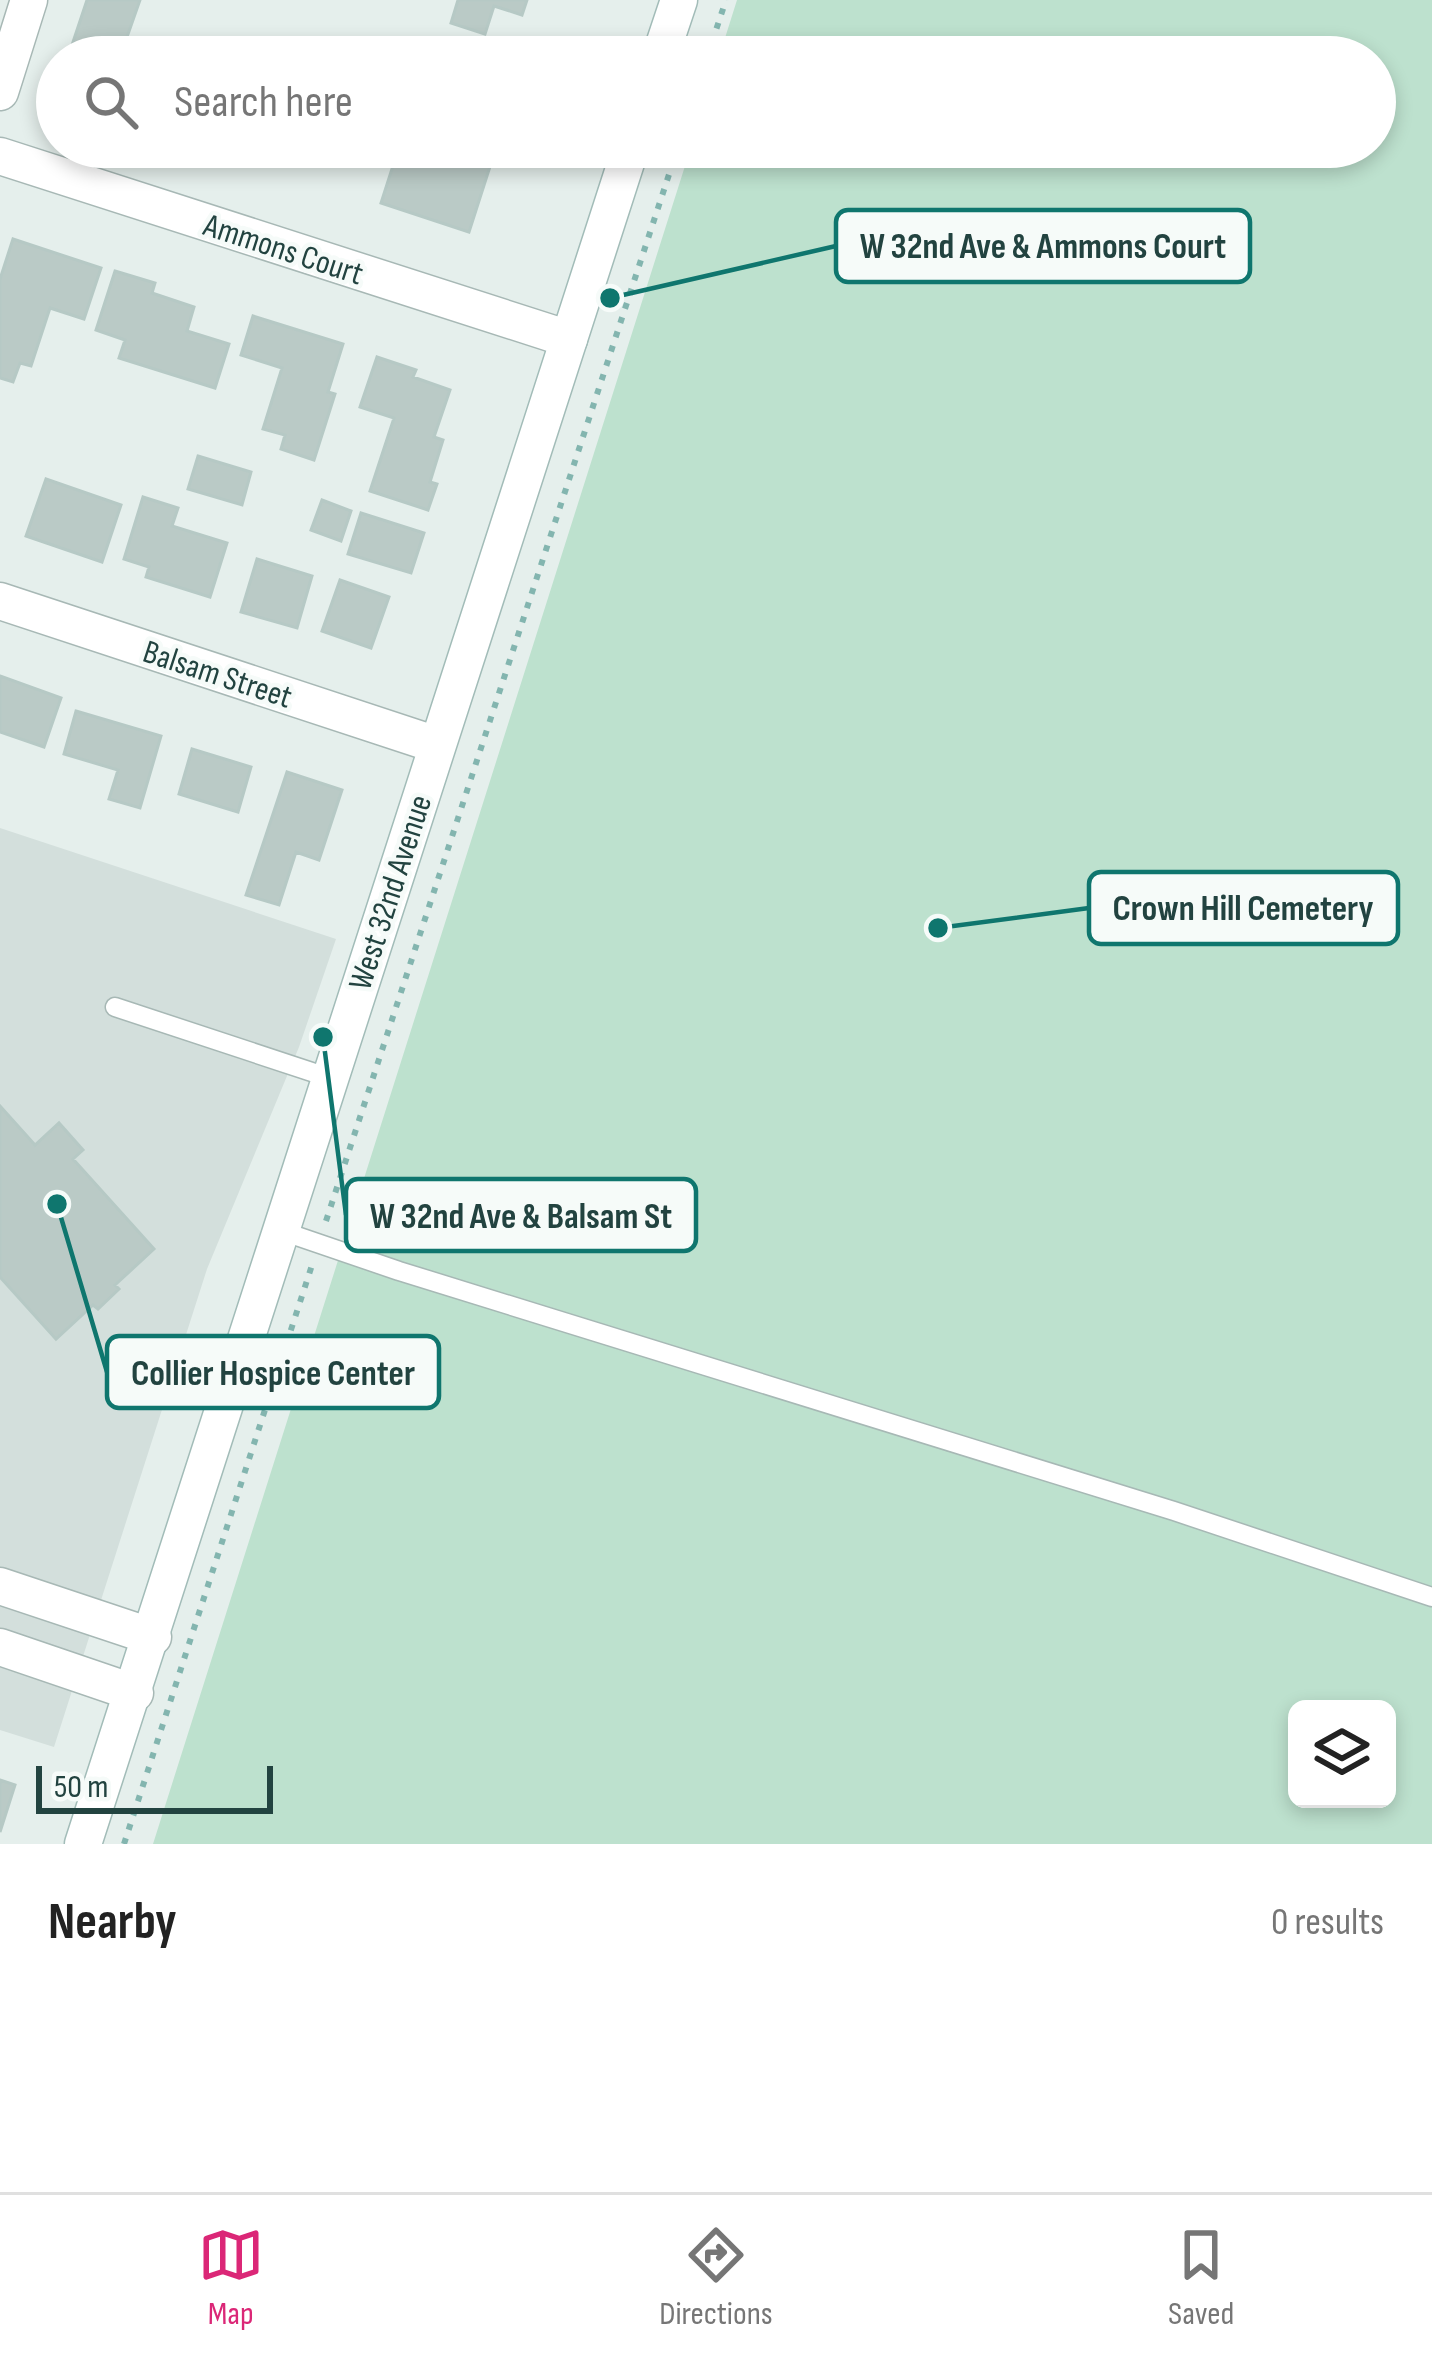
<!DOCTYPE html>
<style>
:root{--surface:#fff;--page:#f2f2f2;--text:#222;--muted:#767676;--line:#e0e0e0;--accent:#db2777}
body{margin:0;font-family:"Sofia Sans Condensed",sans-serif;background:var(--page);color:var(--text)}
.controls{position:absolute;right:36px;bottom:36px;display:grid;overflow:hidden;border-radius:18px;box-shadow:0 6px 18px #0003}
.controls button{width:108px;height:108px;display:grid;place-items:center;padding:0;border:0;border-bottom:3px solid var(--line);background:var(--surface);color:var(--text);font:60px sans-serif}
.scale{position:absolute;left:36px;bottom:30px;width:237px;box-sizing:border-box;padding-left:12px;border:6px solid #224340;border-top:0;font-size:33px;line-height:42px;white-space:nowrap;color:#224340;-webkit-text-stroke:9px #f6fbf9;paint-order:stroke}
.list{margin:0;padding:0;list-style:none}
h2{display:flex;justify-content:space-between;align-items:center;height:156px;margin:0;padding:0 48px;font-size:51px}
h2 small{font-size:39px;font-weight:400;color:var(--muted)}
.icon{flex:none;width:66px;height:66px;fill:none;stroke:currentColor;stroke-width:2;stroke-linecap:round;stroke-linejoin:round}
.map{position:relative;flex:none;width:1432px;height:1844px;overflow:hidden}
.search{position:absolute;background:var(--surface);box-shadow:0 6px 18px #0003;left:36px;right:36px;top:36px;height:132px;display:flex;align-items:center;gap:30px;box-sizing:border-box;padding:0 42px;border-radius:66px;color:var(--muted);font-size:45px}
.sheet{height:348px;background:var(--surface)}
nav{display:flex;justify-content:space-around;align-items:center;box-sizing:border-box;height:168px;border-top:3px solid var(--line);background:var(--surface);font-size:33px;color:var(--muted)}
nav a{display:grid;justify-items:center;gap:6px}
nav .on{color:var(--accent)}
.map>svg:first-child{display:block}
</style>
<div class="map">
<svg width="1432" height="1844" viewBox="0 0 1432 1844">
<rect width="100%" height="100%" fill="#e5efec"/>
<path fill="#d3dfdc" d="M0,828L336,939L299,1047L207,1269L54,1747L0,1730Z"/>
<path fill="#bde1ce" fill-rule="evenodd" d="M737,0H1432V1844H153L691,147H1375V57H719ZM1297,1709H1387V1799H1297Z"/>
<path fill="#bacac6" stroke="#b6c9c5" stroke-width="3" d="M87,0H140L120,57H68Z
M458,0H527L522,15L494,6L485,34L451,23Z
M259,147H291L287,157Z
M399,147H482L495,151L469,232L381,203Z
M13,239L101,268L84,319L50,308L31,366L20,363L13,382L0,378V279Z
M115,271L155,283L152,293L194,307L187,331L229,344L215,388L119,358L125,340L96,330Z
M253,316L343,344L328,392L335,394L314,460L281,449L285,435L263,429L282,368L241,355Z
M377,357L416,370L413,377L450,390L434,437L443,440L430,482L437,484L428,510L370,491L394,418L360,407Z
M198,456L251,472L242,505L188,489Z
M46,479L121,505L102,562L26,536Z
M143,497L178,508L172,526L227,543L210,597L146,577L149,567L124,559Z
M322,500L351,511L341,541L311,530Z
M361,513L424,533L411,573L348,554Z
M257,559L312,576L297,628L241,612Z
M340,580L389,597L371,648L322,631Z
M0,676L61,698L44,747L0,732Z
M76,711L161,736L140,808L109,799L118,770L64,754Z
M192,749L251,767L238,812L179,794Z
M287,772L342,790L319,860L296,852L279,905L246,895Z
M0,1106L35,1145L59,1123L83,1150L73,1159L154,1249L115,1285L119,1289L98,1309L93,1305L56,1339L0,1277Z
M0,1780L15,1785L0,1832Z"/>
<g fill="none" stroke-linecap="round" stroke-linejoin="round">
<defs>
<path id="lane" d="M115,1007L330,1078
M279,1230L399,1271L1174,1511L1432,1597"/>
<path id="street" d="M0,92L29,0
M0,156L569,339
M0,601L437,745
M0,1586L153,1637
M0,1647L135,1693"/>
<path id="secondary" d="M660,57L679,0
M83,1844L631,147"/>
</defs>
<use href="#lane" stroke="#a7b8b5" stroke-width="21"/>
<use href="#street" stroke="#a7b8b5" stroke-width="39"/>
<use href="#secondary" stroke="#a2bcb8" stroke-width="39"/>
<path stroke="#83b5af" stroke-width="6" stroke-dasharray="6 9" stroke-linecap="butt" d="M707,57L726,0
M326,1221L678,147
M124,1844L313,1262"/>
<use href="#lane" stroke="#fff" stroke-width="18"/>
<use href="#street" stroke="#fff" stroke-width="36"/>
<use href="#secondary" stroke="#fff" stroke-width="36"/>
</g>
<g text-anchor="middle" stroke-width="9" stroke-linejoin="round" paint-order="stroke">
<g font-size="33" fill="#224340" stroke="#f6fbf9">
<text transform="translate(284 248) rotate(18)" y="12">Ammons Court</text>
<text transform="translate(218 673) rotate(18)" y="12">Balsam Street</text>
<text transform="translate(389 892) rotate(-72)" y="12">West 32nd Avenue</text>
</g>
</g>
<path fill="none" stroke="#0f766e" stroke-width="4.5" d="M610 298L836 246M938 928L1089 908M323 1037L346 1215M57 1204L107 1372"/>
<g fill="#0f766e" stroke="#f6fbf9" stroke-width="4.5">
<circle cx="610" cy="298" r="12"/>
<circle cx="938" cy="928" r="12"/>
<circle cx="323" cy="1037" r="12"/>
<circle cx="57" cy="1204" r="12"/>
</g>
<g fill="#f6fbf9" stroke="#0f766e" stroke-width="4.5">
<rect x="836" y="210" width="414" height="72" rx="12"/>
<rect x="1089" y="872" width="309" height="72" rx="12"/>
<rect x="346" y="1179" width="350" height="72" rx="12"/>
<rect x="107" y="1336" width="332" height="72" rx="12"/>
</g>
<g font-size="36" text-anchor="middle" font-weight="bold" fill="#224340">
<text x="1043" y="258">W 32nd Ave &amp; Ammons Court</text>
<text x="1243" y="920">Crown Hill Cemetery</text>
<text x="521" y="1228">W 32nd Ave &amp; Balsam St</text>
<text x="273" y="1385">Collier Hospice Center</text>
</g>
</svg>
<div class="controls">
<button><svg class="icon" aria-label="layers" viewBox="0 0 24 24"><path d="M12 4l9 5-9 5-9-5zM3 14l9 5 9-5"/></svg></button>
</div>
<div class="scale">50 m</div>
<div class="search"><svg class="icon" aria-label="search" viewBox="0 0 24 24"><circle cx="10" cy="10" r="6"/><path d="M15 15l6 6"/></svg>Search here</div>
</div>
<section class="sheet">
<h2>Nearby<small>0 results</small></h2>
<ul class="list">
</ul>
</section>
<nav>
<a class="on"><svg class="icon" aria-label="map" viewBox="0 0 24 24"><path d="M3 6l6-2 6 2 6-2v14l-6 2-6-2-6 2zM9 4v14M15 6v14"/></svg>Map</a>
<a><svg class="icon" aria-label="directions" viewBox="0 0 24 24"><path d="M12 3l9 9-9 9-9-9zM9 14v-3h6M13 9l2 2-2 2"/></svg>Directions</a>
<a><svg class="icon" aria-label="saved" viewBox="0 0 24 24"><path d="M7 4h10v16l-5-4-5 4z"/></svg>Saved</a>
</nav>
